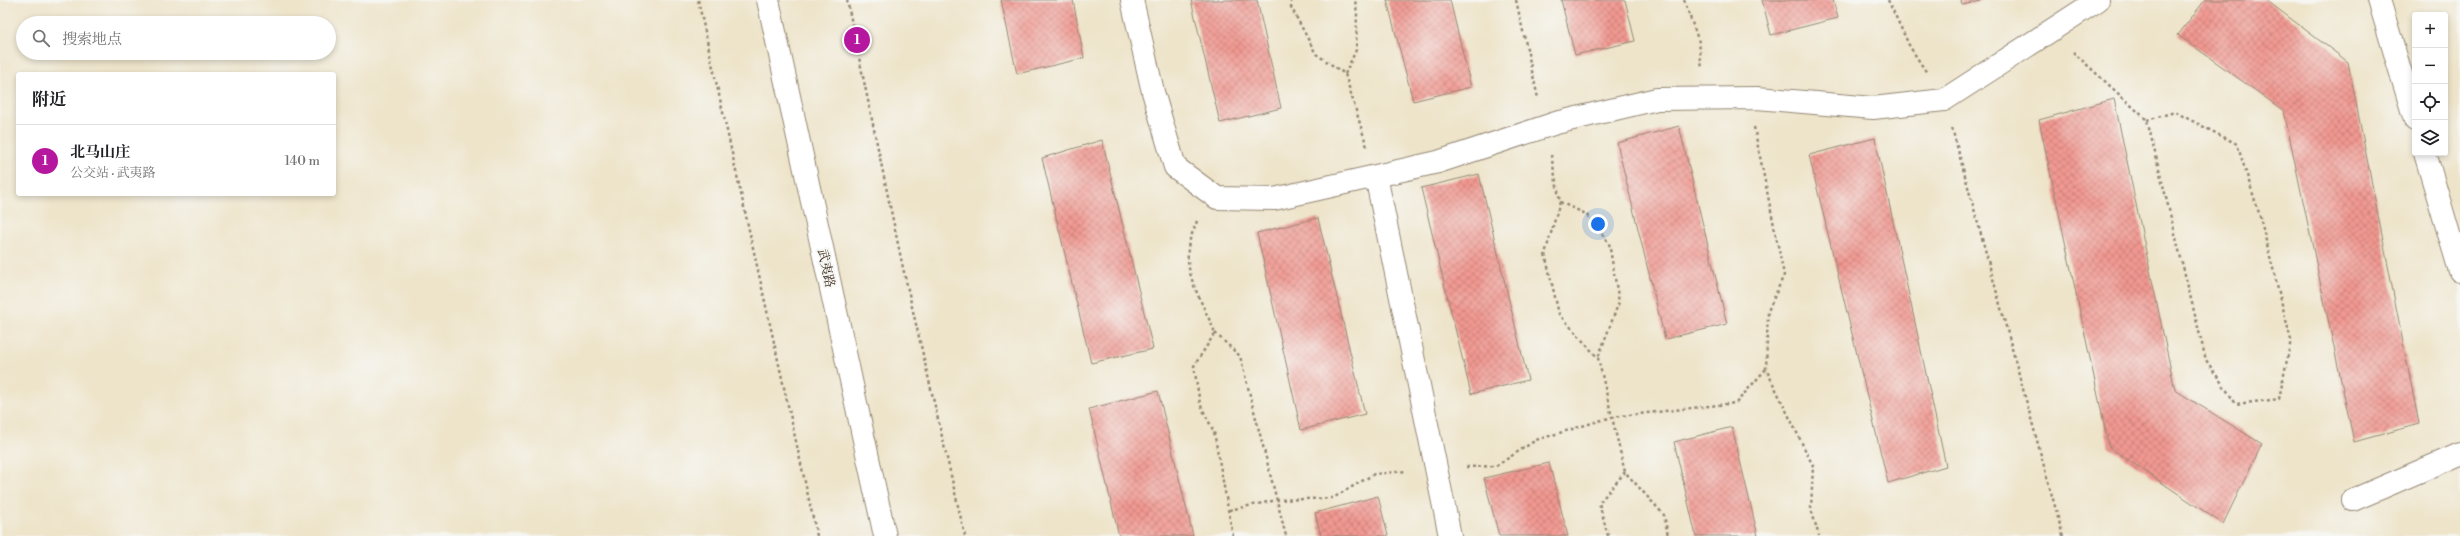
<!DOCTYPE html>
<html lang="zh">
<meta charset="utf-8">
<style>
:root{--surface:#fff;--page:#f2f2f2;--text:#202124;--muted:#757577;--line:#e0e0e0;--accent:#b5179e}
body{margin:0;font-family:"Libre Bodoni","Noto Serif SC",serif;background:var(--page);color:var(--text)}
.controls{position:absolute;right:12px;top:12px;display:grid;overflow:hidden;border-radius:4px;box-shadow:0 2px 6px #0003}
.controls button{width:36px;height:36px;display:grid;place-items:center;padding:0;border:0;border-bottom:1px solid var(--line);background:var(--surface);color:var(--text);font:20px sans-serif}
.you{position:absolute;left:1598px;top:224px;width:14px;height:14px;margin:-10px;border:3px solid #fff;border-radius:50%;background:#1a73e8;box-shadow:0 0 0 6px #1a73e833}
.badge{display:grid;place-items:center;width:26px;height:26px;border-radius:50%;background:var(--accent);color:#fff;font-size:13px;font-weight:700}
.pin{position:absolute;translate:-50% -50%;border:2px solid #fff;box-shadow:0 1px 4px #0006}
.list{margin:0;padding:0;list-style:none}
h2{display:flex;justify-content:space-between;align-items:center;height:52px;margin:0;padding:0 16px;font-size:17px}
h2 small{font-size:13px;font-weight:400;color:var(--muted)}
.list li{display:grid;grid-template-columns:26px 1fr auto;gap:12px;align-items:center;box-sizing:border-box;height:72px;padding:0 16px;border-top:1px solid var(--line)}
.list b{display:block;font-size:15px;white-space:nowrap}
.list p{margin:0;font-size:13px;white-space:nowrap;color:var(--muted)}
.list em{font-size:13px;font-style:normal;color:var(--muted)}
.icon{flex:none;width:22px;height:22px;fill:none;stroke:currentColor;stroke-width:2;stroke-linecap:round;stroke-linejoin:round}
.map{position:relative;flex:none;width:2460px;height:536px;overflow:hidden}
.search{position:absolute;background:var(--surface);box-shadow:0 2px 6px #0003;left:16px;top:16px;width:320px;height:44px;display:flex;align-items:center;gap:10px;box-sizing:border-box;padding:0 14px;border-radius:22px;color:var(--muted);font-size:15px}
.panel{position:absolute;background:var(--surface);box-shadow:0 2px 6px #0003;left:16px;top:72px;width:320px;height:124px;border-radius:4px}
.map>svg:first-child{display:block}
</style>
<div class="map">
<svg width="2460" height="536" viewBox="0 0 2460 536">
<defs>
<pattern id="building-cross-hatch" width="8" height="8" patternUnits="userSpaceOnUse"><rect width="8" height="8" fill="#f19992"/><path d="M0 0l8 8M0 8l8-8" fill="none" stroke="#c47d77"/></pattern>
</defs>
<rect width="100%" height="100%" fill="#f6f6f2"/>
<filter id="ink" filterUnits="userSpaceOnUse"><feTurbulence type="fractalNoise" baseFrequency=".025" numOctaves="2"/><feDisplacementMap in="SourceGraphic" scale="8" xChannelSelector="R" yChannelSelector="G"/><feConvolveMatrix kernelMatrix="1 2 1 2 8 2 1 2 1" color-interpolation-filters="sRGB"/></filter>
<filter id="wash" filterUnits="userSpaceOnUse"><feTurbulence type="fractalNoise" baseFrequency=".012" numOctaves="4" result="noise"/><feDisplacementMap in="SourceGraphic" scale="16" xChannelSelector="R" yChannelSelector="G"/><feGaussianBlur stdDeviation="0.9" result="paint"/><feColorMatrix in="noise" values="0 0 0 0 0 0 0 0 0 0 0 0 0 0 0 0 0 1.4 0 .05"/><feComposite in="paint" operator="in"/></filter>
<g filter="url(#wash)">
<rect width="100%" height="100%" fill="#eee4ca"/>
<g id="blocks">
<path fill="url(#building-cross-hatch)" d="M1001,0H1073L1084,58L1017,74Z
M1191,0H1257L1281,108L1220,123Z
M1387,0H1450L1471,87L1413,101Z
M1561,0H1625L1635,41L1575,55Z
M1762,0H1833L1838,18L1771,35Z
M1961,0H1981V1L1962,5Z
M2205,0H2266L2348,62L2419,424L2354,442L2284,111L2178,35Z
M2114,99L2175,390L2262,444L2223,524L2109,447L2039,120Z
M1679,126L1727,324L1665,339L1617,143Z
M1875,138L1946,466L1888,483L1809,155Z
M1102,140L1153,349L1091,363L1042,158Z
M1479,174L1528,380L1471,394L1421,188Z
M1318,218L1365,414L1301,430L1257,233Z
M1158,391L1193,536H1119L1089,409Z
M1732,427L1758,536H1696L1674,442Z
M1549,463L1568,536H1499L1484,478Z
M1378,496L1388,536H1321L1315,513Z"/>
</g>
</g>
<g filter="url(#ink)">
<use href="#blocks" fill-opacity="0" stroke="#948774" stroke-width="1"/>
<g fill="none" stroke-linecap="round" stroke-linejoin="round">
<defs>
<path id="street" d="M1132,0L1153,92L1175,167L1217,198L1274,199L1438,162L1556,123L1657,99L1757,98L1873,108L1944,100L2098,0
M2379,0L2415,120
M2425,153L2460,271
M1376,176L1450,536
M2353,500L2460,454"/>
<path id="secondary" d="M768,0L885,536"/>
</defs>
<use href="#street" stroke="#948774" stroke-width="24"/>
<use href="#secondary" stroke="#948774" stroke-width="24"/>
<path stroke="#948774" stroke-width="2.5" stroke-dasharray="3 3" stroke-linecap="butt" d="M698,0L817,536
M847,0L903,268L965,536
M1291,0V7L1316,54L1345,74L1367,147
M1516,0L1538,98
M1684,0L1699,42L1702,69
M1888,0L1910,47L1927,73
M2073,52L2147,120L2206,360L2236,404L2279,399L2291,340L2259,213L2237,144L2175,112L2147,120
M1345,74L1356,50L1357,13L1355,0
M1754,127L1784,275L1768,311L1766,369L1813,466L1811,509L1819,536
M1952,128L2063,536
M1551,155L1560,202L1545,254L1559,314L1598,358L1625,472L1664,515L1668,536
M1560,202L1586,214L1609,243L1619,302L1598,358
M1197,221C1194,230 1189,239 1188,248C1185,279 1205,306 1215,333L1194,366L1200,404L1214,432L1233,536
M1215,333L1240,356L1286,536
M1466,467L1496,466L1536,440L1612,417L1736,403L1766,369
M1229,510L1277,500L1333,498L1374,474L1407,471
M1608,536L1599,503L1625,472"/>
<use href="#street" stroke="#fff" stroke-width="22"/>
<use href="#secondary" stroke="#fff" stroke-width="22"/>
</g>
</g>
<g text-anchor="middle" stroke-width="4" stroke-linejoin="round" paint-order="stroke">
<g font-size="13" fill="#3b2a1e" stroke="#f6f6f2">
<text transform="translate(827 268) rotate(78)" y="5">武夷路</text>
</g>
</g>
</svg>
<div class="controls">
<button>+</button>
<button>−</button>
<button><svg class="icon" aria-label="locate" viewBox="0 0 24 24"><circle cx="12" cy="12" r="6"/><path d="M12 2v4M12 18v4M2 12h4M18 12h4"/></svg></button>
<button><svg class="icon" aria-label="layers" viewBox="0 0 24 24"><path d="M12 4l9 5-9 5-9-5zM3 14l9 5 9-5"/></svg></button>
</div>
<div class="you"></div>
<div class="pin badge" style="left:857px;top:40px">1</div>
<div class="search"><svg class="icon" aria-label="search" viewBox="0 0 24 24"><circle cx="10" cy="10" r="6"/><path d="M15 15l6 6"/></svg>搜索地点</div>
<section class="panel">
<h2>附近<small></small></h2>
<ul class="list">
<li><span class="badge">1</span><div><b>北马山庄</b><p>公交站 · 武夷路</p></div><em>140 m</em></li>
</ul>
</section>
</div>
